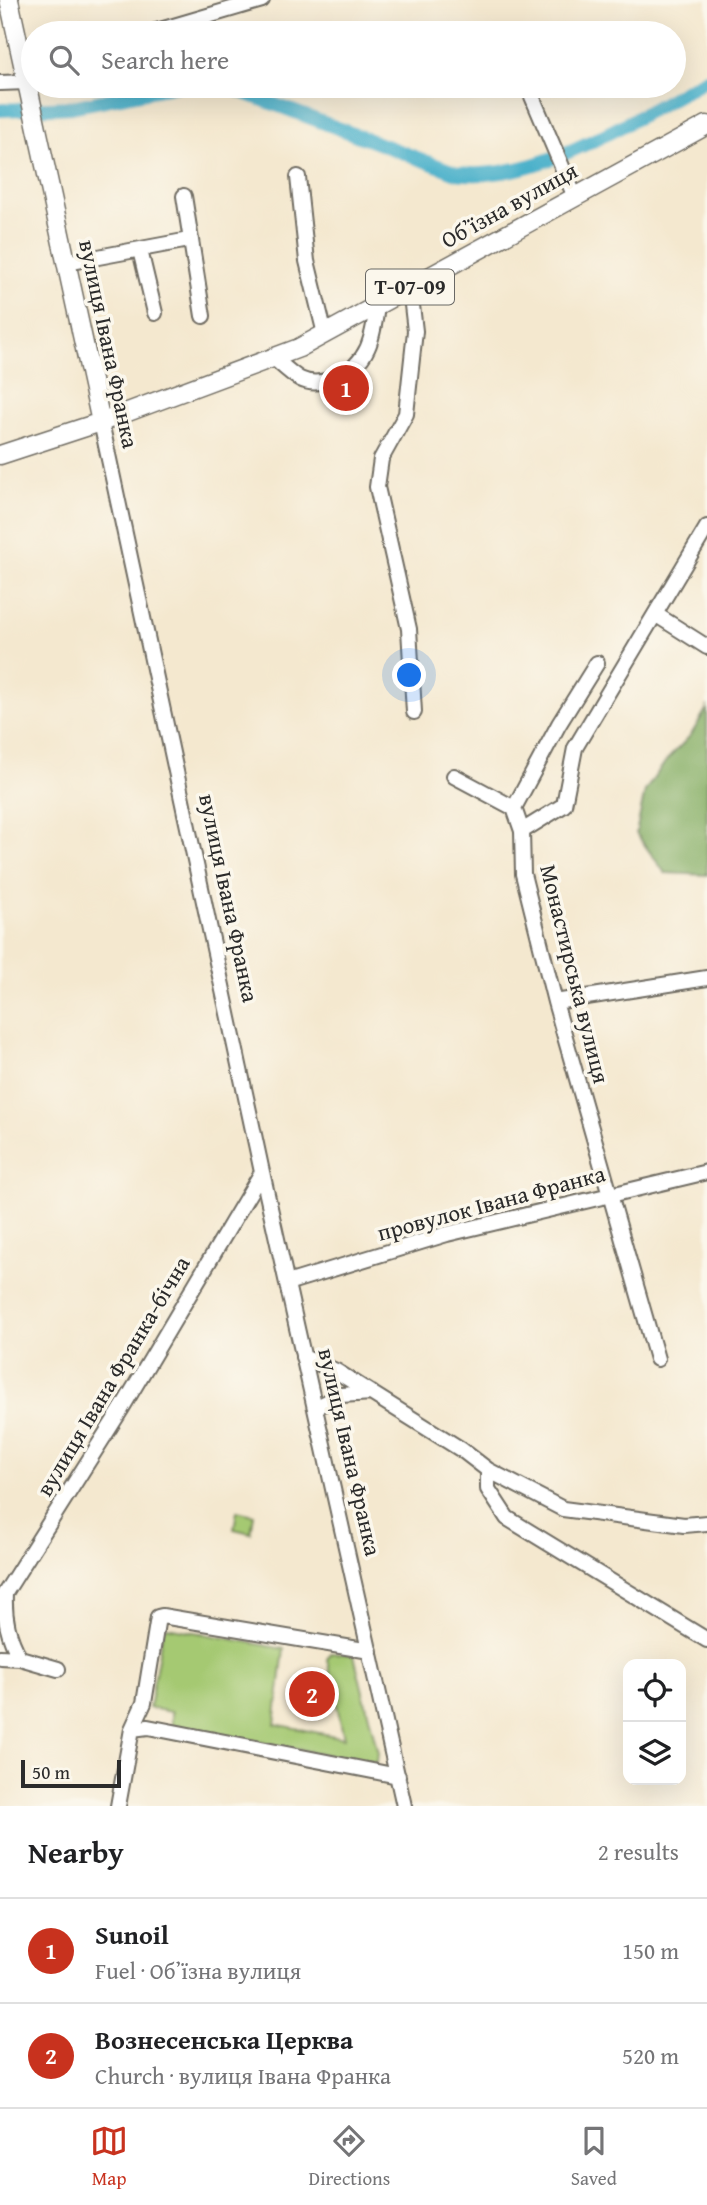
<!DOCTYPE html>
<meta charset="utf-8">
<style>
:root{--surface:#fff;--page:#f6f6f6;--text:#202124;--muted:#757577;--line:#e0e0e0;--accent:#c8321e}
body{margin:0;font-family:"Gentium Book Plus",serif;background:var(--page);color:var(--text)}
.controls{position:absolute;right:21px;bottom:21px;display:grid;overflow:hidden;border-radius:14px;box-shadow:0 7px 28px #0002}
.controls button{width:63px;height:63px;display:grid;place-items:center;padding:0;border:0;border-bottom:2px solid var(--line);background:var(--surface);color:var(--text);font:35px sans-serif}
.scale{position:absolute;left:21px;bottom:18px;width:100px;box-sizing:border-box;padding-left:7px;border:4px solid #2b2b2b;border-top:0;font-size:19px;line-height:24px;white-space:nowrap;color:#2b2b2b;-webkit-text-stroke:5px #fbf7ec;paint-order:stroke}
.you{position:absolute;left:410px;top:676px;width:24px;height:24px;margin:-18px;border:5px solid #fff;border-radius:50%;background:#1a73e8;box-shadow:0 0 0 10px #1a73e833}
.badge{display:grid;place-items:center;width:46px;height:46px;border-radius:50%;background:var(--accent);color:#fff;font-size:23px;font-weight:700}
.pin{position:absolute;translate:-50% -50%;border:4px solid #fff;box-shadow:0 2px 7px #0006}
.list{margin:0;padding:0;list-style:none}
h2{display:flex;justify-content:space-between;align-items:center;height:91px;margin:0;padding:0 28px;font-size:30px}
h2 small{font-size:23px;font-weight:400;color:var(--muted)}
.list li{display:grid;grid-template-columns:46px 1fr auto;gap:21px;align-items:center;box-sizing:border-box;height:105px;padding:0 28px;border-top:2px solid var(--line)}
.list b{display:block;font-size:26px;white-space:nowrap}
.list p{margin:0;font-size:23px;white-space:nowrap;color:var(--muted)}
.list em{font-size:23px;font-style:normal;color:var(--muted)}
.icon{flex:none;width:38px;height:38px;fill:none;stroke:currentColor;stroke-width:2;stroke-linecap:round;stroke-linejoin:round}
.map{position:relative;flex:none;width:707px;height:1806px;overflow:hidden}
.search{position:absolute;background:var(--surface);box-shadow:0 7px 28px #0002;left:21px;right:21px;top:21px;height:77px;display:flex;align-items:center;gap:18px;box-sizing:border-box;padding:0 24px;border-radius:38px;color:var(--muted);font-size:26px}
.sheet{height:301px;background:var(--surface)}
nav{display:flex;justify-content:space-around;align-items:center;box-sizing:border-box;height:98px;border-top:2px solid var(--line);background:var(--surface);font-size:19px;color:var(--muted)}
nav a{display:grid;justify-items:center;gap:4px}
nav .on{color:var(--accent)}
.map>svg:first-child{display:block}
</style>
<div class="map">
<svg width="707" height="1806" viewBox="0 0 707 1806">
<rect width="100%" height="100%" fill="#fbf7ec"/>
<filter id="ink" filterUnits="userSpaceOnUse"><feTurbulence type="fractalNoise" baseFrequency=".0143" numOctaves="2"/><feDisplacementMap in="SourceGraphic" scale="14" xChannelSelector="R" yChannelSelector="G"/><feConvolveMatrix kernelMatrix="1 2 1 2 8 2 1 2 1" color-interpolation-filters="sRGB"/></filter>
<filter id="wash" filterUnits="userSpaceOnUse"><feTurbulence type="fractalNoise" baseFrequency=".00686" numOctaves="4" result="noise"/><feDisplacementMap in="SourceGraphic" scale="28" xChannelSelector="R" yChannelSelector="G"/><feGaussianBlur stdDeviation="1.57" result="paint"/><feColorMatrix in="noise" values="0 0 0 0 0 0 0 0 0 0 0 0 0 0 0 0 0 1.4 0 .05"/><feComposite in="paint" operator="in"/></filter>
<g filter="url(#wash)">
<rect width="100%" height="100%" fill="#f4e8cf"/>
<path fill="#a5c972" stroke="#687a4e" stroke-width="2" d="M237,1511L254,1515L251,1533L234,1529Z
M167,1627L284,1649L275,1724L344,1738L327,1659L331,1653L354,1655L378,1753L377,1762H364L172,1725V1712L149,1708L163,1630Z"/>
<path fill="#84ad64" stroke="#586c48" stroke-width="2" d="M707,708V875L665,873L636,833L645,791L666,761L691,735Z"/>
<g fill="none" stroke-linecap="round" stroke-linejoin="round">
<path stroke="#4bb1ca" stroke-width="14" d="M226,86L457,173C539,184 636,116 707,79
M0,110L71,107L176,86"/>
</g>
</g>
<g filter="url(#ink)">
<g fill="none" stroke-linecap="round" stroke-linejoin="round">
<defs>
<path id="minor" d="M150,33L262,0
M0,83L27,82
M531,94L575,197
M298,177L307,261L325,334
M184,196L203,316
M140,250L155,313
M66,263L189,240
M410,288L415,331L406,414L381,459L377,487L409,629L414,712
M274,358C282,365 291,374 300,379C312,385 326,382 337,377C369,363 373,337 377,306
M101,422L262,1172L404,1806
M655,614L707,647
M454,776L514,808
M522,831L514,808L559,724L597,663
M555,1002L707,978
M287,1283L447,1234L707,1172
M303,1357L336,1371L462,1450L488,1470L563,1509L684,1525L707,1523
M657,1359L555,1002L523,874L522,831L564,805L575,748L707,527
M315,1408L341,1395L372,1393
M488,1470V1489L507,1518L707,1640
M5,1594C4,1618 8,1637 20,1658L58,1669
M0,1601L122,1408L262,1172
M0,1657L20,1658
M132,1729L144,1703L158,1617L162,1616L370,1651
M118,1806L132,1729L148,1727L398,1776"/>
<path id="major" d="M9,0L101,422
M0,455L101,422L299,348L707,125"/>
</defs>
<use href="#minor" stroke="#716d64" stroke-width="18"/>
<use href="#major" stroke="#716d64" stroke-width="21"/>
<use href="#minor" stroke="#fff" stroke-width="14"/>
<use href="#major" stroke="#fff" stroke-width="18"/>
</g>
</g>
<g text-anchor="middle" stroke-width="7" stroke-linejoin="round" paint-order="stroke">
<rect fill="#fbf7ec" stroke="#696865" stroke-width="2" x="366" y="269.5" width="88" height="35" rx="5"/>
<g font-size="21" font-weight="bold" fill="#2b2b2b">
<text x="410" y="294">Т-07-09</text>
</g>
<g font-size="23" fill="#2b2b2b" stroke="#fbf7ec">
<text transform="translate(509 205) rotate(-29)" y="8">Обʼїзна вулиця</text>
<text transform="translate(109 344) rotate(78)" y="8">вулиця Івана Франка</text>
<text transform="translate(229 898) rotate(78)" y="8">вулиця Івана Франка</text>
<text transform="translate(575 974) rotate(76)" y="8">Монастирська вулиця</text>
<text transform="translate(491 1203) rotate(-15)" y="8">провулок Івана Франка</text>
<text transform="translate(113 1376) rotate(-59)" y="8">вулиця Івана Франка-бічна</text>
<text transform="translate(350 1452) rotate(77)" y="8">вулиця Івана Франка</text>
</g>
</g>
</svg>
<div class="controls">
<button><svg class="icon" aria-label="locate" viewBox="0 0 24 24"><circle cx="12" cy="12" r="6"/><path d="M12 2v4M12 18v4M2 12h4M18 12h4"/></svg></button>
<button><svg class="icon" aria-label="layers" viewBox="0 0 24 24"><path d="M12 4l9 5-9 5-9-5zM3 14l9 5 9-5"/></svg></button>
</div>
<div class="scale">50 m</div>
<div class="you"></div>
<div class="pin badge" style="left:346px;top:388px">1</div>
<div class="pin badge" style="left:312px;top:1694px">2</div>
<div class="search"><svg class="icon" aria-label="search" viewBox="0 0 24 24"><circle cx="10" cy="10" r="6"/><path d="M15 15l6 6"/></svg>Search here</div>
</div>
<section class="sheet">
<h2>Nearby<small>2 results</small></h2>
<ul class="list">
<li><span class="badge">1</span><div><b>Sunoil</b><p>Fuel · Обʼїзна вулиця</p></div><em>150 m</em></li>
<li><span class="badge">2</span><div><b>Вознесенська Церква</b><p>Church · вулиця Івана Франка</p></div><em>520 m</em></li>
</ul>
</section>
<nav>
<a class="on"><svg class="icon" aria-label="map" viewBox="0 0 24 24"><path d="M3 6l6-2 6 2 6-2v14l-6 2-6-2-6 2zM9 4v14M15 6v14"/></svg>Map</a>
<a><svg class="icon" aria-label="directions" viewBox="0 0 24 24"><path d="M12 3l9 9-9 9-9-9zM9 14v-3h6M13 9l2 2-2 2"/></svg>Directions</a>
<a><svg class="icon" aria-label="saved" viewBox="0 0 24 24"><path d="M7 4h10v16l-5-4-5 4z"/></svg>Saved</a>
</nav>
